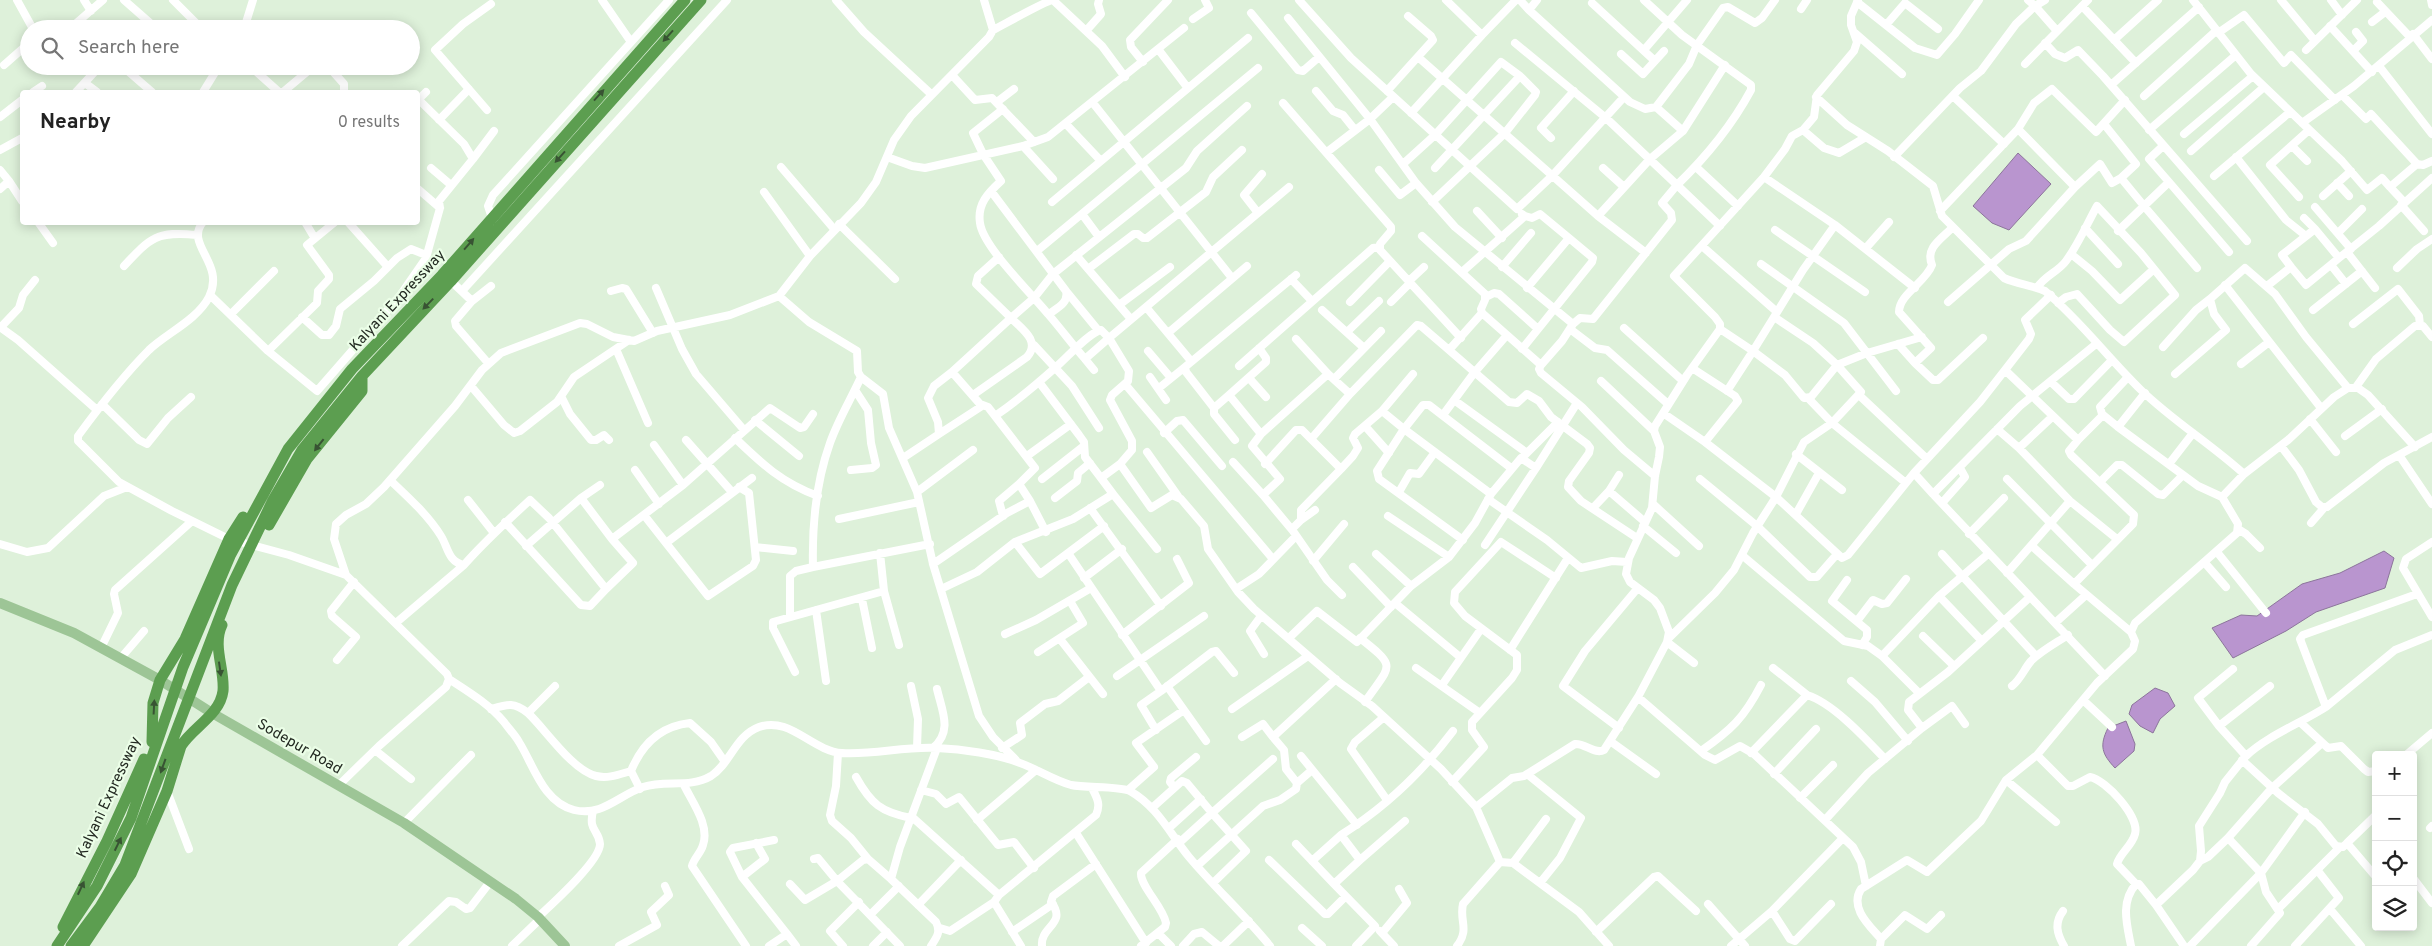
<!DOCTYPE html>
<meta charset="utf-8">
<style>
:root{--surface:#fff;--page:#f6f6f6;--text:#222;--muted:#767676;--line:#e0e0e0}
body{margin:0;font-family:Overpass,sans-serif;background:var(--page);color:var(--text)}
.controls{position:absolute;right:15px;bottom:15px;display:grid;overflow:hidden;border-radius:5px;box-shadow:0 2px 12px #0003}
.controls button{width:45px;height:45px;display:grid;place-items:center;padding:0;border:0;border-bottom:1px solid var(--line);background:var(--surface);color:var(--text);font:25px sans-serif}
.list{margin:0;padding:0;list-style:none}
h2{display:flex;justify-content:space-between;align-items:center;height:65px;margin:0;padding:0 20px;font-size:21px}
h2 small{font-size:16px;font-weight:400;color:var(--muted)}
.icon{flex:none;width:28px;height:28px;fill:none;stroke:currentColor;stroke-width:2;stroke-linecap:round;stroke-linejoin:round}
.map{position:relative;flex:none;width:2432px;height:946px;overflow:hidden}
.search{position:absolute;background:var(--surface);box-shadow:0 2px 12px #0003;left:20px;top:20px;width:400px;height:55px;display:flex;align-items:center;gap:12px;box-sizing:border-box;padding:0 18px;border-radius:28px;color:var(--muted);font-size:19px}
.panel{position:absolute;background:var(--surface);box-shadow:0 2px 12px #0003;left:20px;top:90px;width:400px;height:135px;border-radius:5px}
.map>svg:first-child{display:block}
</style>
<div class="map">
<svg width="2432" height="946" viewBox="0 0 2432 946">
<rect width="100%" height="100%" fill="#def1da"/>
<path fill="#b995cf" stroke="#8c759b" d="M2018,153L2051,184L2009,230L1992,223L1973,206Z
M2384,551L2394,558L2385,588L2316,612L2286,631L2233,658L2212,628L2241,615L2257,616L2302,584L2340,573Z
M2155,688L2168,693L2175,706L2160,719L2153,733L2140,726L2129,714L2132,705Z
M2126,721L2135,744L2134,751L2115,768C2102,754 2099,746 2108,728Z"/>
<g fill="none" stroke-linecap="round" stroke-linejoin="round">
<path stroke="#fff" stroke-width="8" d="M17,0L33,29
M84,0L91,11
M124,0L157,29
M173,0L202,29
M602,0L631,42
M836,0L864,32L931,94
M1299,0L1351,58L1517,209L1552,176L1624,97
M1520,0L1529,10L1537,0
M1644,0L1682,35L1751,85V90C1731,127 1706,157 1677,185L1720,226
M2045,0L2035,6L2057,31
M2193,0L2251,74L2342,161L2367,190L2382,178L2390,187L2417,164L2423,165L2432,161
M2281,0L2315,41
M2331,0L2342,15
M2431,0L2432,5
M1857,2L1915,48L1937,55L1955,34L1979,0
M2377,2L2410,37
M1592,3L1655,61
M2082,6L2136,63
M1801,9L1807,0
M1529,10L1630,102L1645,109L1656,107
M1251,13L1298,70L1303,71L1319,57
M1288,18L1370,119L1416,183L1455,227L1573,324L1562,341L1541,365L1539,369L1541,373L1582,407L1624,450L1655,476
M1193,19L1209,8L1205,0
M2372,22L2385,12
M1886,25L1905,3L1938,29
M2330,26L2372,72
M47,29L58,25L73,26
M73,29V26L103,0
M244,29L253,0
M993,30C1003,25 1047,0 1053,0L1102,46L1125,77
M1086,31L1101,14L1098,4L1099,0
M1855,33L1902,74
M2218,33L2244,15L2284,63L2291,55L2335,100
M2413,34L2432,59
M1482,35L1516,0
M2114,40L2158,0
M1515,43L1606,118L1677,185L1662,203L1671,213L1672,220L1593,319L1580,318L1573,324
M2045,43L2055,54L2065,58L2078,50L2103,76L2247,241
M1158,49L1187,87
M1644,50L1687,0
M2306,50L2357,0
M2353,51L2363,41L2356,32
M1621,54L1643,74L1664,51
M1418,57L1598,216L1650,159L1683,131
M1143,62L1131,47L1130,40L1168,0
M2025,64L2088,0
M4,65L29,43
M1725,65L1683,131L1656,107L1689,64L1697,45L1723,8L1728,7L1755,23L1762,18L1775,0
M122,66L152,92
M250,66L279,92
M328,66L344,84V92
M2379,66L2432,134
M952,75L975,100L992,98L1034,142
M85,83L97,92
M2111,85L2199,7
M1316,91L1333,111L1343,115L1355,130
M1387,91L1433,40L1431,36L1408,16
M33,92L42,86
M76,92L100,66
M203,92L219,66
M283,92L314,66
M2342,95L2366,119L2371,114L2417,164
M1953,96L2004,144
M2144,96L2217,30
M1816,97L1847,125L1888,151L1933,186L1942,216L2004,278C2017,284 2031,285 2045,291C2080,320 2108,358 2141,390C2173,421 2211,444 2244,474
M418,100L426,92
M997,102L1014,89
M1093,103L1232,278
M1283,103L1391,227V231L1380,244V250L1461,338
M487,110L435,50L463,24L491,4
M1411,113L1482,35L1446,0
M0,117L22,100
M439,120L469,89
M2302,123L2354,86L2432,20
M1066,124L1100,160
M2104,124L2136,164L2121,178L2144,206L2169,182L2149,159L2163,146
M1803,130L1824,148L1839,153L1866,137
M2149,130L2236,55
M2184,134L2253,76
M1551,138L1541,128L1574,91
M1023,146L1053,179
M2292,146L2307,161
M0,150L22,138
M2191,151L2264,87
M1327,152L1370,119L1393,97
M887,157L912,166L925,168L1023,146L1048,137L1184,28
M1894,157L1960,88L1981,71L2016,24L2035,6L2028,0
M2236,157L2286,220L2306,236
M473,159L494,131
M1403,164L1435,135L1501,62L1520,76
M781,167L834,229
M1696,167L1738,206
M431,168L451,185
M1603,168L1624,187
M0,170L9,181L0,189
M1379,170L1400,195L1416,183
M2214,176L2290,112
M1764,177L1835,225L1803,270L1774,317
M9,181L22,201
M2169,182L2229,252
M2337,183L2349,196
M2075,187L2100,164L2112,183L2121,178
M2390,187L2404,202
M418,189L440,208
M991,191L1066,291C1069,303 1057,308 1049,314
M764,192L810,256
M2323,196L2351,171
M2299,197L2270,165L2309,130
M1052,202L1248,38
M1432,202L1505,133L1535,95L1536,92L1520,76L1435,168
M2401,205L2424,231
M2315,207L2351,249
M1477,211L1502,238
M1940,211L2018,129L2034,103L2052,89L2096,132L2125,100
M1258,213L1244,195L1262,174
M1082,214L1099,237
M1525,216L1532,218L1540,214L1569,238L1527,288
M1598,216L1646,253
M492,218L488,206L493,195L669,0
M2304,218L2315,229
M38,222L53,243
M203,222C184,245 226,263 209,297C197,320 167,333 149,350C123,376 100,406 78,436V441L119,482L172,511L229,539L289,555L346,575L447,674L449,679L446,687L379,746L339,785
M305,222L314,237
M348,222L388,267
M839,224L895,279
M1835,225L1915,288
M1952,228C1941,239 1925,248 1932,265C1926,282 1899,294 1899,312L1931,348L1915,363L1933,380H1938L1983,338
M2085,228L2118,264
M1775,230L1865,292
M2118,231L2144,206L2197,268
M2338,233L2362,209
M1422,236L1485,294V300L1481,309L1482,313
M1702,246L1777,312
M1866,248L1889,222
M1037,251L1258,68
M2347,252L2375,288
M2071,254L2092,271L2120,300L2154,269
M1076,255L1130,318
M999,257L978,276L976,284L1011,318L1034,298L1053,274L1186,168L1197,151L1247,106
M1761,264L1844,323L1896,391
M2331,265L2346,284
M124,266C151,237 157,231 197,235
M1502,267L1531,233
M2291,267L2306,285L2339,258
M2397,268L2417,249L2432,239
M1088,269L1134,234H1138L1143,238H1147L1206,192L1213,177L1242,150
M1462,272L1525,216L1522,214
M1291,279L1312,301
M451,281L472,301
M1409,281L1424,267
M2225,285L2321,408
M2267,286L2291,267L2282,255L2315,229L2339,258L2379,226L2432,178
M656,288L682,349L696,374L744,430
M2037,288C2044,276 2058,272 2066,261C2078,245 2087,224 2097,206L2141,253L2175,295L2124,342L2110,330L2077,294L2066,297L2058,303
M462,291L727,0
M611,291L622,288L626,289L653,333
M1066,291L1098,330
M210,295L268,351L317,391L399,297L426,258L440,208L439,201L473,159L464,144L418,99
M2051,295L2025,320L2031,334L2029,339L2005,370L2078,440L2069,451L2071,455L2134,515L2133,524L2074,584L2131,632
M779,296L809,322L857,351L858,372L861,377L883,394L889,428L917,492L933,564L979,716L993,737L1016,760
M1486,297L1494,293L1499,294L1538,329
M1350,302L1390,261
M1391,302L1410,283
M1948,302L2009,249L2026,241L2075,187L2018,129
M1119,305L1170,267
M1146,307L1191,361
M1322,310L1364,348
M2313,310L2362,271
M231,314L274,271
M302,317L322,335H329L336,326L340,309L374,281L397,258L411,249L426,255
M2353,324L2398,289L2419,316L2420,325
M0,327L18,340L97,410
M1,327L19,308L23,295L35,280
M1624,328L1683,381
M1570,329L1595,348L1607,350L1668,404
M1720,329L1753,351L1774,317L1813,343L1837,365L1867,353L1922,337
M1347,332L1379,301
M1168,333L1247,266
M1296,339L1328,374
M1898,344L1915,363
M2096,344L2020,406L1933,494L2105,676
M1034,345L1072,386L1099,428
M2163,347L2196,310L2210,299
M616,349L648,423
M1522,349L1592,262L1593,258L1569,238
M268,351L317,303L318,291L329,279V275L307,245L335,222
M1148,351L1171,378
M1085,359L1094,370
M488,363L456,326L455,321L472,301L491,286
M2241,364L2269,342
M1541,365L1482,313L1449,350L1509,402L1517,403L1527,394L1539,401L1551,417L1587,444L1590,448L1589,453L1569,481L1568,487L1581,501L1637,538
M1239,366L1373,248L1379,247
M1692,368L1735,396L1738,401L1705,442
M952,372L1011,318C1022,329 1041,341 1027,357L973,395
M2175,374L2226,330L2214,314L2210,299L2245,268L2275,294L2306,337L2348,388
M861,377C851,399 838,420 830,443C816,482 812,526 813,567L930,544
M1150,377L1166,400
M1249,378L1266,397
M1334,379L1381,331
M1601,381L1654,431
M1039,382L1079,435L1084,442L1085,457L1101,478
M2051,382L2069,399H2074L2112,360
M1125,384L1272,558
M471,386L504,425L514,433L520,431L557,402L574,377L629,340
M2356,387L2376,359L2415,326H2423L2432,337
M1159,388L1185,367
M2145,393L2118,427L2198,486L2222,497
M1350,394L1417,325L1421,326L1449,350
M1229,395L1266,362V358L1259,348
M561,396L570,414L591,440H596L604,435L609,440
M1860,396L1927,459
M1809,399L1832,423L1906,483
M1454,400L1527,453
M102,404L139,440L147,444L168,418L191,397
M1214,408L1229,395L1261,434
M1382,411L1404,429L1423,405H1429L1511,468
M1663,413L1705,442L1776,497L1842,558L1848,555L1914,473L1933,494
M1443,415L1474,373L1507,335
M995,416L1035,468L1019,484L1030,501
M2052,417L2019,448L2070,501L2117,539
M2310,419L2336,452
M755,420L799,456
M1365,426L1389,453
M2118,427L2102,414L2100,407L2128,377
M1997,429L2019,448
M1164,433L1177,421L1183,420L1222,466
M939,434L982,406
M2345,436L2382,409
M735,438C762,464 782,483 818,496
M686,440L732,492
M1235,440L1214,414V408L1186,372L1185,367L1296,275
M2078,440L2103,415
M654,445L683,485
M2281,446L2299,470L2316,502L2322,507H2327L2384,463L2432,437
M1147,452L1178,496
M1796,454L1842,490
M1525,455L1558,422
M2399,455L2432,504
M1027,456L1071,424
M903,458L939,434L938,422L928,398L934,386L952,372L980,404L988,407L995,416C1017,401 1037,384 1056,367C1067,358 1088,333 1101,330L1109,338L1085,359C1072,344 1061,329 1048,314C1032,294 983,247 980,223C977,204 988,193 1001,181L983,154L973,133L1003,109
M1233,462L1263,495
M1120,464L1151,508L1172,495L1181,499L1204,526L1208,549L1238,592L1254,609L1340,683L1372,706L1441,769L1476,807L1500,862L1513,863L1579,912L1609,946
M1265,464L1296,430H1302L1311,439
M2169,464L2193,433
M635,470L659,504
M851,470L872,468L876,465L871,443L868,410L855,390
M1914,473L1980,402L2005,370
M1042,479L1084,446
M1700,479L1757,526L1810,577H1817L1837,554
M2007,479L2092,565
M390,480C408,497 428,515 441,536C448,547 448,562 464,565C484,542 507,521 530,500L549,518L606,589L590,606L581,605L505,522
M2100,482L2117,465H2122L2158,494L2163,495L2183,475
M1609,491L1645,522
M917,492L973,450
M1399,492L1410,473L1419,474L1435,452
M1113,494L1157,549
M581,498L612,539
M1055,498L1077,481L1078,473L1090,463
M1488,499L1547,540L1581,568L1612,561L1627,562
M468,500L494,533
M1942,503L1965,477L1960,468
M1653,504L1699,546
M1090,508L1161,606
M1593,508L1609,491L1619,475
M1796,514L1819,473
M644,515L666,543L752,478
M1003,516L999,501L1019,484
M1388,516L1449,557
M839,519L919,502
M1301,520L1315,510
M2311,523L2324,508
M1643,526L1676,553
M1292,529L1301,520V510L1341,469
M2238,529L2246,534L2260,548
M1969,534L2004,498
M1463,540L1379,479L1377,471L1404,429L1491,494
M1015,542L1040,574L1068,553L1161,691L1141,705L1156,730
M2432,542L2406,559L2403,568L2432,617
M666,543L708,596L753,566L756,560L749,493L739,487
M0,544L27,552L48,548L104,496L127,487
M1485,545L1536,468
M526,546L581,498L600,485
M2032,546L2074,584
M755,547L793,551
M2217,552L2266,613
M1068,553L1104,526
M1376,554L1411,586
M1942,554L2036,656
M1743,556L1844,641L1868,646L1882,656L1919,693
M1313,561L1344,524
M2205,563L2226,587
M933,564L1007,513L1030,501L1046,532
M1353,567L1391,607
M2007,573L2070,501
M346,575L334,539L336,524L346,515L366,504L384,487L455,406L482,370L501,353L580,323L587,324L613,337L634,341L657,331L730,315L779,296L810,256L861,203L876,182L894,140L911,116L989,37L993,30L984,0
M1084,578L1122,549
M1847,580L1832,601L1867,630V637L1862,645
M606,589L633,563L612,539L683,485L770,408L800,428L804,427L813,414
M941,589L977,572L1015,542L1073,519L1113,494L1101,478L1120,464L1132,450V441L1110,400L1112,395L1128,381L1129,371L1109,338L1289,187
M1236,589L1259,574L1296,536
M884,591L899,645
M2417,594L2303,635L2300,639L2326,707L2395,650L2432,635
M1342,595L1327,580L1293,531L1263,495L1280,479L1252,446L1261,434L1328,374L1350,394L1311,439L1341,469L1353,456L1358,448L1353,438L1355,434L1382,411L1413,374
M1939,596L1988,554
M862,599L872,648
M1395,603L1460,657
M816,610L826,681
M790,616V576L796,571L813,567
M1261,616L1250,631L1264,654
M1857,621L1873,600L1882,604L1887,603L1906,579
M397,622L464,565
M2055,623L2086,595
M1005,634L1036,620L1091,588
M1122,635L1189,583L1177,559
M1923,636L1954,666
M1289,638L1317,611L1357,642L1411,586L1449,557L1475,523L1491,494L1521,458L1536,468L1577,403
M1360,638C1398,668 1391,664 1365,702
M1669,638L1715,593L1734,570L1753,533L1776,497L1804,442L1832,423L1861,392L1837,365L1811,397L1804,398L1785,375L1753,351L1727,391
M1060,639L1103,694
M1667,642L1694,663
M101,648L118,613L114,594L115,590L192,521
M1510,650L1568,558
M1038,652L1083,623L1070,601
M1882,656L1939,596L1981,640
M120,659L144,631
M337,660L356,637L332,616L331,611L354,582
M1416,668L1480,713
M1773,668L1807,695
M795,672L773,628V622L884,591L880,553
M1117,676L1204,616
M449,679C469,692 489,704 504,722C509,729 515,735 519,742C534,766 543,802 574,810C602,817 619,795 643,787C665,779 689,789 711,776C731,763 735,736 759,727C790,716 812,751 842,753C874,755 905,746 937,748C961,749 998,754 1020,763C1037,769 1053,780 1071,785C1086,788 1119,786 1130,791C1158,807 1170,834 1189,857C1215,888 1245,915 1270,946
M1851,681L1875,702L1908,741
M1442,685L1481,629
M555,686L528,713C546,730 572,770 596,776C608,779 620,774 631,771C642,744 661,726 690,723L711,742L725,762
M911,686L918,719L917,748
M1167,686L1206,741
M2012,686C2021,679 2024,669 2031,661C2041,651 2056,643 2068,635
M2270,686L2219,726L2246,756C2267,736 2301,723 2326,707
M1161,691L1212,652L1216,651L1234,673
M1638,697L1705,755L1715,760L1740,746L1754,754L1853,847L1861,862L1866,886
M2083,700L2112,727
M491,709C508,704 514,702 528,713
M1232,709L1308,656
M1384,717L1355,742L1351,749L1387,800
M2301,723L2328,748L2341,746L2364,769L2368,772L2376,771
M2219,726L2198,698L2233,669
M1619,728L1563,686L1585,651L1637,589
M1922,728L1908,710L1909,702L1948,672L2030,597
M1242,737L1263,724L1273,737
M1610,741L1656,774
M933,748C953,731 942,711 937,689
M1002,748L1022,735L1020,723L1045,704L1058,701L1089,677
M375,750L411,779
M1701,751C1731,730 1744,718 1761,685
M838,753L836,786L830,815L832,821L851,838L868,859
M1751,753L1807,695C1833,703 1866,739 1885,759
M2037,755L2068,786H2073L2090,777C2106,780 2140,817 2135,834C2132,846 2120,853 2117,864L2136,884
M2406,755L2432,733
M1301,756L1357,825
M2242,760L2278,793L2318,824L2336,846L2343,847L2347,843L2376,877
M631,771L640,789
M1527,774L1581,818L1560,858L1540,883
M1774,774L1816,729
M856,777C871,804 881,812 911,818
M2006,780L2056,822
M1452,782L1484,747L1472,730V722L1512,678L1517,670V655L1465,616L1454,603L1455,592L1501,542L1556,578
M1297,783L1312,770
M684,785C692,802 710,825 703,845C701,853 694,858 692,866L746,946
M1174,787L1170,782L1171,778L1196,757
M921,790L936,794L946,804L959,797L998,845L1014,842L1034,868
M1128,790L1154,767L1136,743L1184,710
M167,791L189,849
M1800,798L1833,765
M1476,807L1512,778L1524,776L1575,744C1585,743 1595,755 1604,750L1638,697L1667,642L1669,632L1660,608L1654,600L1630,582L1626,574L1629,558L1652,508L1655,476L1659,457L1660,447L1654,431L1655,426L1687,375L1720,329V324L1715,317L1674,276L1764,177L1785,149L1792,136L1803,130L1814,117L1817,95L1854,51L1857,42L1851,25V16L1858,0
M1152,808L1182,781L1187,783L1212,813L1273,759
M911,816L999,895
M977,820L1036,770
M1825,820L1868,773L1922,728L1952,706L1965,724
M404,823L471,755
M1169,828L1201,799
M2430,828L2432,826
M1076,833L1146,943
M1179,843L1212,813L1246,851L1213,883
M2347,843L2376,815
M1296,844L1334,884
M1269,860L1325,914H1328L1345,897
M1360,860L1405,821
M1312,861L1341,835
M2200,861L2208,857L2228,838
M1513,863L1546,819
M1197,866L1263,806L1280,800L1296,789L1297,783L1286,769L1284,750L1273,737L1336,679
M742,877L765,859L756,843
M2413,878L2432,903
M891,879L868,859L863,860L837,881L900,946
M790,884L805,900L837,881L818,858L814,859
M1708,904L1745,946
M918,905L961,860
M2156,905L2193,870L2200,861L2201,851L2199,826L2220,793L2225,782L2245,757
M2279,908L2339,848
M2330,909L2361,946
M1772,911L1790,939L1795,941L1831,904
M2063,911C2054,923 2057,934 2064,946
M871,914L899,886
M538,917C551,905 600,861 600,844C599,830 588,831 593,811
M940,928L950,931L994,902
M1302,928L1322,946
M1380,931L1394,946
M1012,932L1053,904
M1596,932L1654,877L1658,876L1696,911
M1158,933L1171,946
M1382,933L1407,903L1399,889
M787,934L796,946
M1881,939L1905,915L1927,929L1941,915
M402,946L449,901L456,902L466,909L470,908L490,882
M512,946L539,920
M619,946L657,925L651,912L669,895L665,886
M769,946L787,934L742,877L730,852L733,848L774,840
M843,946L830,931L859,902
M873,946L887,932
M931,946C937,937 941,932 936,922L891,879L900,847L937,748
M1021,946L994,902L999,895L1096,815C1101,804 1097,798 1092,788
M1042,946C1040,926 1068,924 1051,902L1053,896L1096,864
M1141,946L1165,927L1166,923C1163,907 1140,886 1141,873L1178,839
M1183,946L1194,934L1202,932L1219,946
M1223,946L1249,921
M1356,946L1375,926L1334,884L1360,860L1341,835C1384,808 1423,771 1453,731
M1457,946C1470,929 1459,921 1463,904L1500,862
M1731,946L1772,911L1843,838
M1880,946L1881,939C1870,926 1849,908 1861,889L1907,860L1927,872L1981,821L2006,780L2037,755L2097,683L2133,649L2135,641L2131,632L2135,623L2237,533L2238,524L2222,497L2244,474L2288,440L2334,397L2348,388H2358L2368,395L2415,447
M2131,946C2127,925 2120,902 2136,884H2139L2156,905L2184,946
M2190,946L2261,873L2305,812
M2251,946L2280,913L2266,892L2261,873L2228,838L2272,788L2322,743
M2295,946L2339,898L2318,871"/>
<path stroke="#9dc596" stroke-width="10" d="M0,603L74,633L160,680L212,713L404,823L516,899L538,917L565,946"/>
<path stroke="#5c9e50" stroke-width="11" d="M269,525L307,459L362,391V376
M152,742L153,703L160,680L185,639L229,539L243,517
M63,927L107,841L144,759
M57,946L97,886L131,818L183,667L230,556L288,449L352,369L442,275L685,0
M71,946L100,907L125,865L232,585L273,500L302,450L362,376L451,281L701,0
M83,946L131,874L167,791L181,746C193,727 220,715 223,691C225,669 212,646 222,625"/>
</g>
<defs><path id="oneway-solid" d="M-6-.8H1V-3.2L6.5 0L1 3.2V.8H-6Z" transform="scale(1.25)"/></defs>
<g fill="#385333">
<use href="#oneway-solid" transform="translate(668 36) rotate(132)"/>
<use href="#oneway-solid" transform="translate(599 95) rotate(-48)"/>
<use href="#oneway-solid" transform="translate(560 157) rotate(132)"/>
<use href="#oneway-solid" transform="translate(469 244) rotate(-49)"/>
<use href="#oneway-solid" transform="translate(428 304) rotate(134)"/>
<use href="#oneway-solid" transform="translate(319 445) rotate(128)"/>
<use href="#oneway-solid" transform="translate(220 669) rotate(82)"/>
<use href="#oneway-solid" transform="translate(154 707) rotate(-87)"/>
<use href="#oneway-solid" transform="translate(163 766) rotate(110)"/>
<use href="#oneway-solid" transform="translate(118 844) rotate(-64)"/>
<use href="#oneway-solid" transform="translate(81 888) rotate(-65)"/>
</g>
<g text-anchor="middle" stroke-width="4.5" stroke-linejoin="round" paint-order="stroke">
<g font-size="15" fill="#242b23" stroke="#ebfee7">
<text transform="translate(397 300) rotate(-47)" y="5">Kalyani Expressway</text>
<text transform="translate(300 746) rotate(30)" y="5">Sodepur Road</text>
<text transform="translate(108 797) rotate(-65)" y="5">Kalyani Expressway</text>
</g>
</g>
</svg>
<div class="controls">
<button>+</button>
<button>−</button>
<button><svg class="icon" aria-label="locate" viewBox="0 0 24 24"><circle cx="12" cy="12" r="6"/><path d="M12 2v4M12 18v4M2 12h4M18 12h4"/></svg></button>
<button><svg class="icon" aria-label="layers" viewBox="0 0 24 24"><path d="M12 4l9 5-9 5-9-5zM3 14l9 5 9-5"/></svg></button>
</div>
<div class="search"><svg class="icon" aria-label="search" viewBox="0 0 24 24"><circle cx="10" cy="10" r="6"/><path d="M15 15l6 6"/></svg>Search here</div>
<section class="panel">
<h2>Nearby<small>0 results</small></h2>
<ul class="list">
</ul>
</section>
</div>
